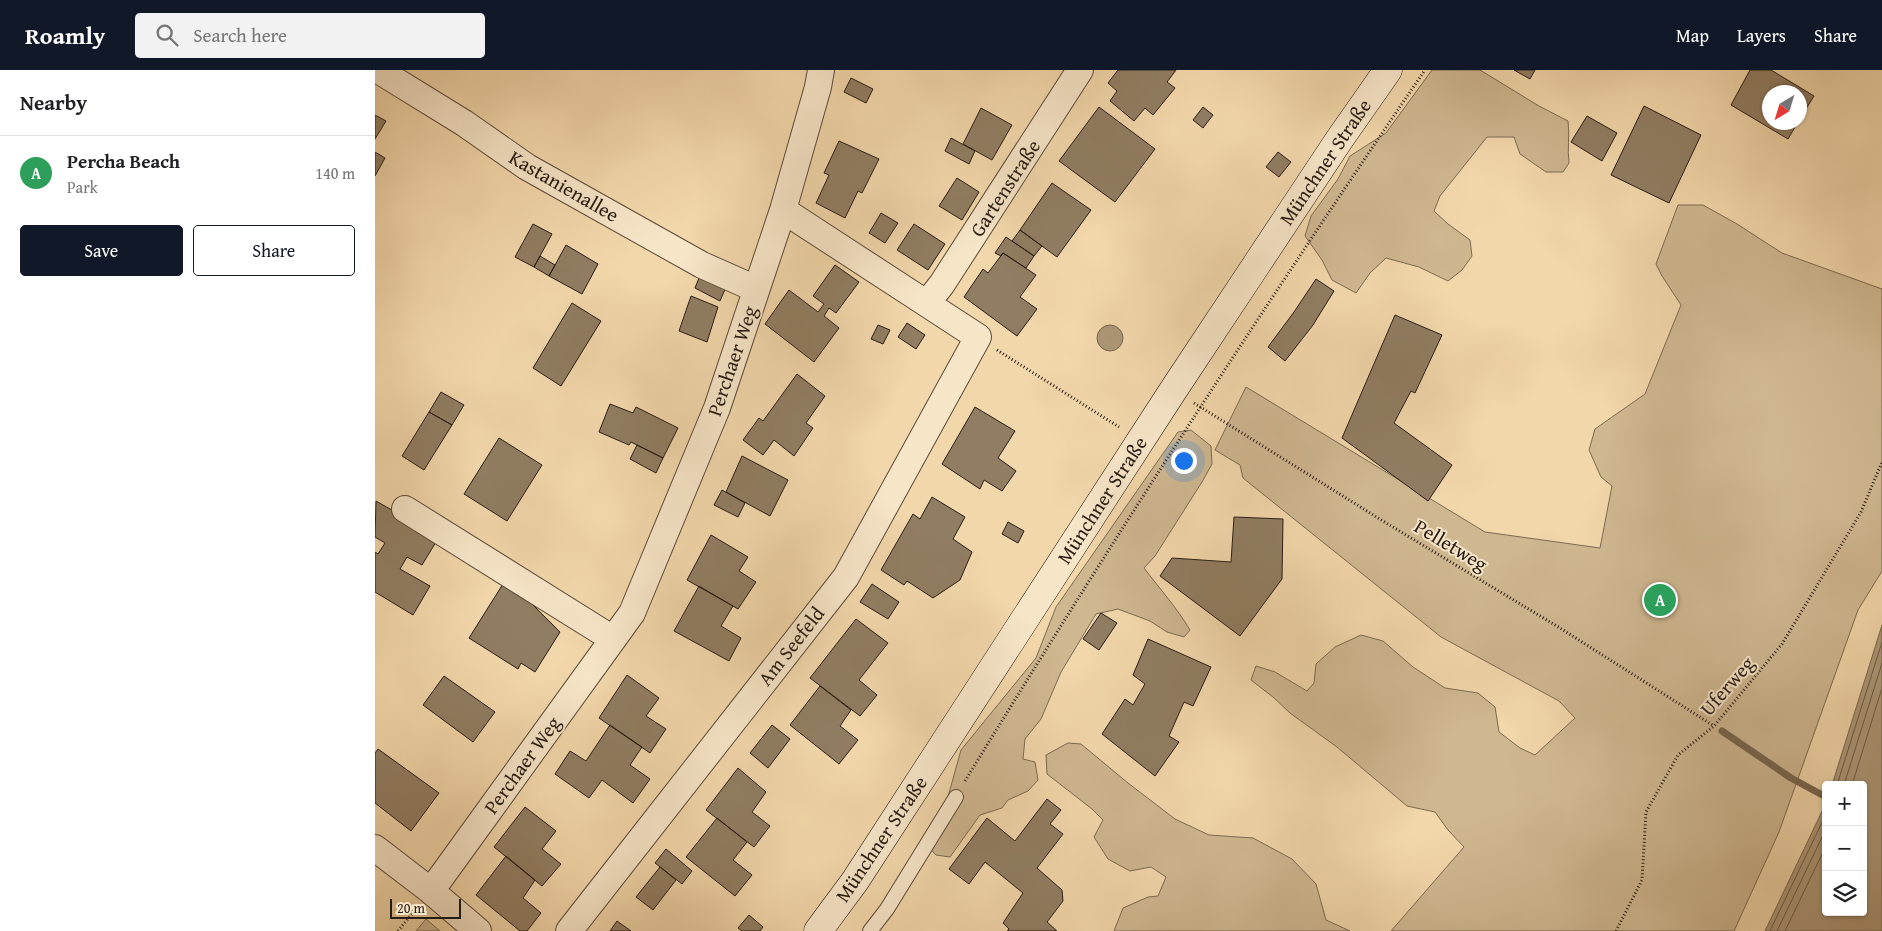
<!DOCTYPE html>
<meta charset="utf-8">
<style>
:root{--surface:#fff;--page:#f2f2f2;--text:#202124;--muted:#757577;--line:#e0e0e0;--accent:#111827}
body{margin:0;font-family:"Gentium Book Plus",serif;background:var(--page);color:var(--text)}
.controls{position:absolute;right:15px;bottom:15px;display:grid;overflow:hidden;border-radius:5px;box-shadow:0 1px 4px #0004}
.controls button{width:45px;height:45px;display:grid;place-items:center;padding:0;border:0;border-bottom:1px solid var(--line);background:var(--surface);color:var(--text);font:25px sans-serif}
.compass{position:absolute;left:1387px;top:15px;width:45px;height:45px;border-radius:50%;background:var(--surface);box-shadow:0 1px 4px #0004;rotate:218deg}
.scale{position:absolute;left:15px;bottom:12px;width:71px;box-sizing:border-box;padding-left:5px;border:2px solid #271c14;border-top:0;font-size:14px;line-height:18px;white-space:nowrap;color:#271c14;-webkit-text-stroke:4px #f7e5c8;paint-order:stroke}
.you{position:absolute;left:808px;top:390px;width:18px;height:18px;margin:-12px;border:4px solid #fff;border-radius:50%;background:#1a73e8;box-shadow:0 0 0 8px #1a73e833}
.badge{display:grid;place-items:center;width:32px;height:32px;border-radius:50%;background:var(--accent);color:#fff;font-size:16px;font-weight:700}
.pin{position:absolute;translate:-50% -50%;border:2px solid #fff;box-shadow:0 1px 5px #0006}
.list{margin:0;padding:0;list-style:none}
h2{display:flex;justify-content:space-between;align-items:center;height:65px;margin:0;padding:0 20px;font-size:21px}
h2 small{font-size:16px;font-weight:400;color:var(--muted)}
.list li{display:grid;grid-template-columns:32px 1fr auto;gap:15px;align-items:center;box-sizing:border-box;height:75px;padding:0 20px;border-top:1px solid var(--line)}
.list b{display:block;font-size:19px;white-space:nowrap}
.list p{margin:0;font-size:16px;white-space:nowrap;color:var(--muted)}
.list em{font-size:16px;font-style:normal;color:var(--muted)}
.actions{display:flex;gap:10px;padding:15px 20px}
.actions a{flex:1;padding:11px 0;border:1px solid var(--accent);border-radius:5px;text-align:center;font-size:18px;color:var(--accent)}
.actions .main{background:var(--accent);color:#fff}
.icon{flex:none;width:28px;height:28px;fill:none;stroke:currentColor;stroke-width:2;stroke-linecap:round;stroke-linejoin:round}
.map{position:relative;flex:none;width:1507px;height:861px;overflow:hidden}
header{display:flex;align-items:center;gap:30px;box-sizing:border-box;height:70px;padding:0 25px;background:var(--accent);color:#fff}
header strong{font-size:24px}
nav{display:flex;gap:28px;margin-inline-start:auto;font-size:18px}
.search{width:350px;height:45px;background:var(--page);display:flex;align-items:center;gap:12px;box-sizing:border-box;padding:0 18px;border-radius:5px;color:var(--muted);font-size:19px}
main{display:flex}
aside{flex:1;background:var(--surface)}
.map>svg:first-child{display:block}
</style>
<header>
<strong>Roamly</strong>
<div class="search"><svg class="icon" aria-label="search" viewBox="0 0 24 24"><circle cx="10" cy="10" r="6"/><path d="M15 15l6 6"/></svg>Search here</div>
<nav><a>Map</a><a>Layers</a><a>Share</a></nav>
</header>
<main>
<aside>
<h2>Nearby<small></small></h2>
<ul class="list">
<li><span class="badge" style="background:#2e9e5b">A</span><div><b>Percha Beach</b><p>Park</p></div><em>140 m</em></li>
</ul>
<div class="actions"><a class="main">Save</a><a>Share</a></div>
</aside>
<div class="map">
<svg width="1507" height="861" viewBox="0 0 1507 861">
<rect width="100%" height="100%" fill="#f2d7aa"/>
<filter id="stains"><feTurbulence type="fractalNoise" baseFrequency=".004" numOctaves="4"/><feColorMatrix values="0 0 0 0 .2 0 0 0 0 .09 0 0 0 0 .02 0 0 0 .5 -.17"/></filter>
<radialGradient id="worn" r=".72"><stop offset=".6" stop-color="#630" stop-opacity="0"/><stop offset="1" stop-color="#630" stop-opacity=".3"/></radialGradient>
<path fill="#cfb790" stroke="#7b6a52" d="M1057,0H1105L1164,36L1193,51C1195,66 1192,79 1194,93L1188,102H1171L1145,84L1139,67H1112L1065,126L1059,141L1073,154L1095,170L1097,186L1087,200L1073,211L1044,197L1011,188L995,203L981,223L957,210L947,190L930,166L936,146L963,109L975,86L1011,63Z
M1303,135H1328L1362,154L1407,183L1507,219V501L1483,540L1404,762L1359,861H1016L1089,777L1073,760L1060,742L1032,736L962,677L915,643L898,627L876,610L881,596L900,602L932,621L939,613L941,594L960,577L986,565L1008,571L1038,597L1070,618L1103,623L1120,637L1124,662L1145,678L1160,685L1200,648L1184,631L1066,567L868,408L865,395L840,380L871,317L1110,462L1225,478L1237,416L1226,407L1214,380L1220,359L1270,324L1306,235L1287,206L1281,194Z
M816,360L836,376L837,394L827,412L780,486L769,498C785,519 802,538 815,560L809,567L792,562L775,551L743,539L721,544L686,602L666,649L650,669L648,689L660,692L663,710L653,721L633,730L627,738L605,745L575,787L561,785L555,779L573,754L571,734L586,680L661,588L681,537L803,362Z
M693,673L706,674L753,713L800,749L834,765L878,768L917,789L941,814L951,850L975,861H739L748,838L773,827L783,826L791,807L776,797L755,801L733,789L719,767L728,750L717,739L672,704L671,685Z
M51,849L65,861H41Z"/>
<path fill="#ad9777" stroke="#77664f" d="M722 268a13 13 0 1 1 26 0a13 13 0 1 1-26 0Z
M1507,555V861H1390L1451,733V842H1488V715H1457Z"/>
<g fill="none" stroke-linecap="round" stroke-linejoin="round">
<path stroke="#6a5a46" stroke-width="1" d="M1462,715L1507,572
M1469,715L1507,593
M1477,715L1507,618
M1395,861L1451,744
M1402,861L1451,759
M1410,861L1451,776"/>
<path stroke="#77664f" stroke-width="7" d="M1347,661L1416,708L1451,727"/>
</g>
<path fill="#917d62" stroke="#271c14" d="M743,0H801L792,12L800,18L778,45L770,38L759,51L735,31L742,21L733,13Z
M1139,0H1160L1155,9Z
M1375,0H1396L1439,26L1424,50V22H1394V52H1423L1413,69L1356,35Z
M476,8L498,19L491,33L469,22Z
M1269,36L1326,65L1294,133L1236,105Z
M724,37L780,79L740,132L684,91Z
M828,37L838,45L828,58L818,50Z
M606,38L637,55L617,90L588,74Z
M0,45L11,51L0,69Z
M1212,46L1242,63L1227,91L1196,72Z
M576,68L600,81L594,94L570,81Z
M464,71L504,89L487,123L483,121L470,148L441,133L454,105L449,103Z
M0,82L10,88L0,106Z
M903,82L916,92L904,107L891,97Z
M582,108L604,122L587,150L564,136Z
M677,113L716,140L682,187L645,160Z
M506,143L523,153L510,173L494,163Z
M158,154L177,164L159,197L140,187Z
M539,154L570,174L553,200L522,180Z
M645,160L667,176L659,186L637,171Z
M631,167L659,186L651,198L628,183L626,186L620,183Z
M191,175L223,194L207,224L174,206Z
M628,183L661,205L645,227L662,239L642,266L589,227L608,199L613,203Z
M165,186L180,195L174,206L159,197Z
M460,195L484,212L461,243L454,238L449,246L464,258L439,292L390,254L414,220L443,242L449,234L438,226Z
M326,203L351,217L345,231L320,218Z
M941,209L959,221L938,255L910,291L893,277L919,242Z
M316,226L343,237L332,272L304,261Z
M197,233L226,251L186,316L158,298Z
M1020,245L1067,265L1040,323L1036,321L1019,353L1077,395L1053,431L967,368Z
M532,253L550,265L541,279L523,267Z
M503,255L515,260L508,274L496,269Z
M422,304L450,326L431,353L438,358L419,386L399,370L388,385L368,370L384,348L388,351Z
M66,322L89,335L77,355L54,342Z
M235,334L258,343L261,337L303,358L288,388L256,372L254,375L224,362Z
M600,337L640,361L623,388L641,401L627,421L609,410L605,419L567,394Z
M54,342L77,355L49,400L27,386Z
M124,368L167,395L132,451L89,424Z
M262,375L288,388L281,403L255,389Z
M367,386L413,410L395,446L351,422Z
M347,420L370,433L363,447L339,435Z
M557,427L590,447L578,469L597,482L585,510L558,528L532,511L529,515L506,500L538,444L545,449Z
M1,431L64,467L47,495L32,487L25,499L55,516L38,545L0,522V482L3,484L10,473L0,467Z
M859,447L908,449L907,509L865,566L785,506L797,488L856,492Z
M633,452L649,461L643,473L627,464Z
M336,465L373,487L364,501L381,512L363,539L312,510Z
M128,514L154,531L185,562L160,602L146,593L143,599L94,568Z
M497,514L524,532L513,549L485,532Z
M324,516L358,536L346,556L366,568L354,591L299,561Z
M726,543L742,553L724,580L708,569Z
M481,549L513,573L484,610L502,625L485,646L435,608Z
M773,569L836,597L818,636L809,632L794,666L804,672L780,706L727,664L750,629L758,635L770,614L758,605Z
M252,605L284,628L271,646L291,659L275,683L224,648Z
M69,606L120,642L98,672L48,635Z
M445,616L476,640L465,656L483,670L464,694L415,655Z
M235,655L267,677L255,695L275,709L258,733L227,710L214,728L180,704L195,681L211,691Z
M397,655L415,669L393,698L375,683Z
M3,679L64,723L36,761L0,733V683Z
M363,698L391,722L377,742L395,756L379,777L331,740Z
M672,729L686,740L675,754L688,764L662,798L687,820L688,831L672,852L682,861H632L634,859L628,853L648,823L610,792L594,814L574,799L612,748L640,771Z
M150,737L181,761L167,779L186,794L167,816L119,777Z
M342,748L372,772L358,790L377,805L360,826L311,787Z
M291,779L317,801L307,814L280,793Z
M131,786L160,810L148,828L166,843L152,861H145L101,825Z
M285,797L301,810L278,840L261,827Z
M374,845L388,857L385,861H367L363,858Z
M242,851L256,861H235Z"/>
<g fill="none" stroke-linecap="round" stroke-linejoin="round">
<defs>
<path id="service" d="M495,861L512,839L581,727"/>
<path id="minor" d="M3,0L89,53L152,97L327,195L381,219
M552,233L567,214L705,0
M30,439L238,569
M0,778L56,821L103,861
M56,821L257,543L342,338L408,140L443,17L446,0
M194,861L471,507L603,267L408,140"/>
<path id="secondary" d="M443,861L480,811L799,319L964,70L1013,0"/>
</defs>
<use href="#service" stroke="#5a4b3a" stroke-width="16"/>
<use href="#minor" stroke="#5a4b3a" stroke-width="28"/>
<use href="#secondary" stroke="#271c14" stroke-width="29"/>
<path stroke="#271c14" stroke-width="3" stroke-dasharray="1 2.5" stroke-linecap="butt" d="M622,280L744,357
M819,333L1003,448L1185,558L1339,656
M590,711C737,470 891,233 1050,0
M23,861L41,839
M1241,861L1267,810L1271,742L1303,685L1339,656L1407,574L1486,442L1507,392"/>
<use href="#service" stroke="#f7e5c8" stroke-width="14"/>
<use href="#minor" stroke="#f7e5c8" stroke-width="26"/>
<use href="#secondary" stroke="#f7e5c8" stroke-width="28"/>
</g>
<g text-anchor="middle" stroke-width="4" stroke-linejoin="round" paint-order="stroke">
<g font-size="20" fill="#271c14" stroke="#f7e5c8">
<text transform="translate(950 92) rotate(-56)" y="7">Münchner Straße</text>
<text transform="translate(189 116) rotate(30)" y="7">Kastanienallee</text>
<text transform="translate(630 118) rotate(-57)" y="7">Gartenstraße</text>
<text transform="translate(357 291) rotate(-71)" y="7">Perchaer Weg</text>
<text transform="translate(727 430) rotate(-57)" y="7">Münchner Straße</text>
<text transform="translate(1076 475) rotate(31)" y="7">Pelletweg</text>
<text transform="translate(416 576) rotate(-52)" y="7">Am Seefeld</text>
<text transform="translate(1352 616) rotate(-49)" y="7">Uferweg</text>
<text transform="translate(147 695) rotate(-54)" y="7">Perchaer Weg</text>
<text transform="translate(506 769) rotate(-56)" y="7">Münchner Straße</text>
</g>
</g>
<rect width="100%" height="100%" filter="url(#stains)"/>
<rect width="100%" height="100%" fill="url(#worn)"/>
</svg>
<div class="controls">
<button>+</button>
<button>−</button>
<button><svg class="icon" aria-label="layers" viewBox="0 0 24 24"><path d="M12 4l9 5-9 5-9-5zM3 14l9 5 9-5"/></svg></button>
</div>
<svg class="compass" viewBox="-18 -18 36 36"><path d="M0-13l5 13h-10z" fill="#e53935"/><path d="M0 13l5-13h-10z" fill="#757577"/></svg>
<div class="scale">20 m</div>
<div class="you"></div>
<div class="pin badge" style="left:1285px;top:530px;background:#2e9e5b">A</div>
</div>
</main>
